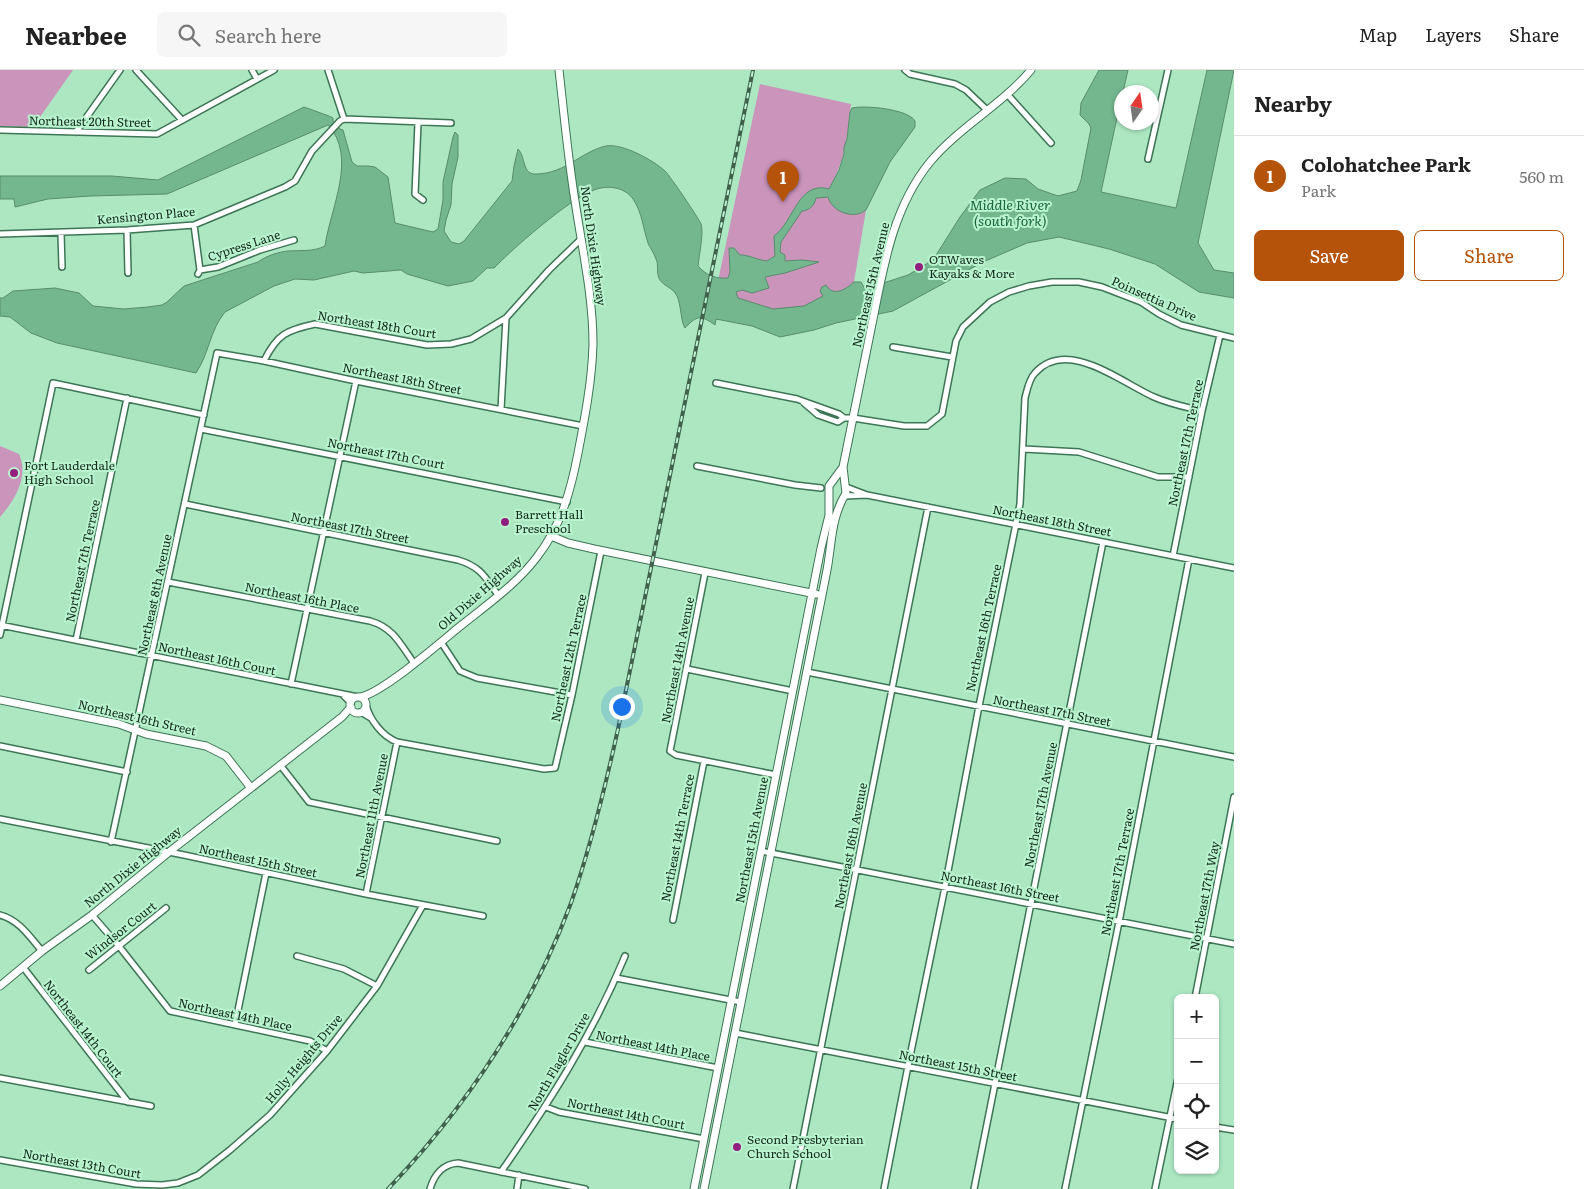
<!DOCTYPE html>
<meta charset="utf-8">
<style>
:root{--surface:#fff;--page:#f6f6f6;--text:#222;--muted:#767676;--line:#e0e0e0;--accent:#b45309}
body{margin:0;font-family:Literata,serif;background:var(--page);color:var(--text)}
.controls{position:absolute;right:15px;bottom:15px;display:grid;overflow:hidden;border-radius:8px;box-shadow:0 1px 4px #0004}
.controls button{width:45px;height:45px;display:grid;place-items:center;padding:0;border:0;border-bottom:1px solid var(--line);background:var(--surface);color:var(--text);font:25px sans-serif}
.compass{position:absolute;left:1114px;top:15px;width:45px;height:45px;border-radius:50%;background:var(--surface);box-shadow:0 1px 4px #0004;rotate:13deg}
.you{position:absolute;left:621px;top:636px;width:18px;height:18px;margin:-12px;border:4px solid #fff;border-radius:50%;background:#1a73e8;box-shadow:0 0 0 8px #1a73e833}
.badge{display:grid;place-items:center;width:32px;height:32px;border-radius:50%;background:var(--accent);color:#fff;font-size:16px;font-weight:700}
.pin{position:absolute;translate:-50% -41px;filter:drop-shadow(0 1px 2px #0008)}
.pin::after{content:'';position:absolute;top:26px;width:18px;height:15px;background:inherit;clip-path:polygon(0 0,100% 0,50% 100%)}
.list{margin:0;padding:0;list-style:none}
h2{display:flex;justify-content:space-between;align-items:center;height:65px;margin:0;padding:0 20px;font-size:21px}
h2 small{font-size:16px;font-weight:400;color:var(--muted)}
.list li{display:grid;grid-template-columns:32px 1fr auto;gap:15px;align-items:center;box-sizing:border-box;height:80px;padding:0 20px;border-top:1px solid var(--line)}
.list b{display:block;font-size:19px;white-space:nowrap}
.list p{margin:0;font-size:16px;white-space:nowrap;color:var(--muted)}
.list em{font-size:16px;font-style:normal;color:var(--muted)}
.actions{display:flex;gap:10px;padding:15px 20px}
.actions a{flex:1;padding:11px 0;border:1px solid var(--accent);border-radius:8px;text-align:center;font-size:18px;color:var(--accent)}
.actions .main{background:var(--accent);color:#fff}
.icon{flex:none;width:28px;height:28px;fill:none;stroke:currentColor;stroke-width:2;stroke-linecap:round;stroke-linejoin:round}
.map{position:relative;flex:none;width:1234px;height:1119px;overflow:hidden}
header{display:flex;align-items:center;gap:30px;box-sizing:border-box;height:70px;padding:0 25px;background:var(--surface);border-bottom:1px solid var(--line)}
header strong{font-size:24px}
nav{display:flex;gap:28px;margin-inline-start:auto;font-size:18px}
.search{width:350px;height:45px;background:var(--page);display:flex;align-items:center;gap:12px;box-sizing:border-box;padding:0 18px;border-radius:8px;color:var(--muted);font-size:19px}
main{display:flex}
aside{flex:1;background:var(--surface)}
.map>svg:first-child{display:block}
</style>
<header>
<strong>Nearbee</strong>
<div class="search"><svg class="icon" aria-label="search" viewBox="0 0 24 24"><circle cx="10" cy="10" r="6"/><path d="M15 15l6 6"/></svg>Search here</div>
<nav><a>Map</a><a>Layers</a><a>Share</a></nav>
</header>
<main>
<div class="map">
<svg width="1234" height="1119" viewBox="0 0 1234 1119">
<rect width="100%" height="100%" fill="#ace7c2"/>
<path fill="#ca94bb" d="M0,0H73L33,57L0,56Z
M760,14L851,34C847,68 846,89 829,119L842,142C851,144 859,146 866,140L854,212L848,218L798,241L771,246L733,232L718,211Z
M0,376L19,384C29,407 15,430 0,447Z"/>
<path fill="#74b78f" stroke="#578d6c" d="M1099,0H1128L1123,22H1122L1121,29L1101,122L1176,138L1207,0H1234L1198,173L1214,200L1234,203V228L1199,222L1155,194L1109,179L1059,167L1027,173L983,192L893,241L836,253L814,260L780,267L752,256L716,249L715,255C701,245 697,245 685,258C681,253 681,234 677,226C673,217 662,216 659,208C656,202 659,195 656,189C654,183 650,178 648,173C643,158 642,142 633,129C625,117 606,114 592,121C580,126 568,135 557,143C534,161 515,177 494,198H487L473,211L448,216L407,204L401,200L363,203L354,201L314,210L295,209L274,216L225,242C210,260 209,284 196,303L57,273L31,263L10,247L0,246V228H3L13,221L55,218L79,223L93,236L124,239L148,237L162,235L167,232L184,216L258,192C266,186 278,182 288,181C301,180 313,182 325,176C330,139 358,87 328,55L167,124L90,126L48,129L15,137L14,129H0V106H112L158,110L304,37L329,46L333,48V51L340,59L343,60L352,92L357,96H368L375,97L388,107L395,153L433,162L438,159L443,130V112L453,67L455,62L458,65V87L452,114L451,135L446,150L444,161L451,172L459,174L464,171L512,111L514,96L518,79C526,87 522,105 536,104C565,104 582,81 606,76C622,73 653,90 665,101C670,106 698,147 701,154C704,162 699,186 698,196C706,205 715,209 728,208L730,202L729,178H734L740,185C750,185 757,190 767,191L775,186L774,166C794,152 798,110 829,119L839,100L844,84V77L847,69L850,42L852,38C865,35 908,39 915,51V57L890,92L866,140C854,150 832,142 828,127L816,128C814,136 810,140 802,141L781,172L780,182L785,185V191L802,190L819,192L785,203L765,207L769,218L752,223L742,220L736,222L738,228L773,239L804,236L823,226L820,221L822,217L826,215C833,227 845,220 854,212H861L865,219L908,205L933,190L960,147L980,120L1005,108L1026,109L1038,119L1058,126L1077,121L1081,110L1091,58L1089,54L1080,45L1081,33Z"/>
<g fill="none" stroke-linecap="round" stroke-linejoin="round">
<defs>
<path id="street" d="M136,0L182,50
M252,0L257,9
M328,0L344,49
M905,0L910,4L955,14L966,20L987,40
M1007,24L1051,73
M344,49L451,53
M418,53L415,124L423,130
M0,60L157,64L274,0
M76,62L120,0
M1148,89L1168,0
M194,155L200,200L198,204
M127,160L128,203
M61,163L62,197
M0,164L127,160L194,155L285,117L295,111L312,81L340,51L344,49
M200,200L218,197L260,180L294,170
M893,277L952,287
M264,291C277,264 287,260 315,254L427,275L451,274L471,269L506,248L549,200L581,169
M716,313L797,329L839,344L844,348
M803,332L818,345L838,352L844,348H853L904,356H927L942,344L956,271L963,257L990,232L1009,222L1029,216L1052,212H1079L1102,217L1141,232L1159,244L1181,255L1234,268
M501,339L506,248
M201,359L567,432
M1024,379L1079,382L1158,407H1189
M697,396L795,415L821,418
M867,425L1234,498
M845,426L867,425L846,417
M185,434L458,490C481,497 485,507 498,525
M1173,486L1202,341L1220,265
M705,503L670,681L676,685L776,705
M168,512L370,551C394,558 400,574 414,593
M0,555L358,627
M0,565L53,313L204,345
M76,570L127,328
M441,572L460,601L477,608L572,625
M687,599L793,621
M807,602L1234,687
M291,614L356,311
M344,626L351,633
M366,635C370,650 382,666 397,672L544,699L555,698L572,625L601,481
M361,642L371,648
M0,676L127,702
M281,696L309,732L497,771
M0,749L184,785L366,824L483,846
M111,772L217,283L264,291L356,311L583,356
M761,781L1234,874
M366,824L397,672
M0,845C19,850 29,866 42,881
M92,845L118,875L170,941L310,971L327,981
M673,850L704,691
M297,886L344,899L377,916
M23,897L128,1032
M89,900L166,838
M616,908L741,932
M1195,928L1234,727
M235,955L266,803
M735,963L1178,1049
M585,972L718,998
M0,1008L151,1036
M546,1037L559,1042L704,1069
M1215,1057L1234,1060
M0,1090L136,1114L162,1115L178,1113L198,1105L230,1080L270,1045L327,981L377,916L423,835
M501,1102C550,1031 592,966 625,886
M430,1119C434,1105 443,1094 458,1093L585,1119
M517,1119L519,1105
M793,1119L928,437
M884,1119L908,996L945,817L979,636L1020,434L1025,328C1027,320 1029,309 1035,303C1067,267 1122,313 1154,327C1170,334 1186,337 1202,341
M974,1119L1103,472
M1065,1119L1119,852L1189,489
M1155,1119L1178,1008"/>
<path id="secondary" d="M551,466L568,473L594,479L816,524
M360,627C381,624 440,573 458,558C485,536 516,515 537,487C561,456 571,420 578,383C585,347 592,311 593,274C593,226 582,178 575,131C568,88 564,44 559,0
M350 635a8 8 0 1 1 16 0a8 8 0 1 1-16 0Z
M0,630L119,654L146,664L206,676L226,686L251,718
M0,916L42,881L92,845L169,782L342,647L351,637
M694,1119L821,478L829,445V416L843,397
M704,1119L827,500C832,473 831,447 846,423L843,397C852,351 862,305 871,259C883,201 891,140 930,92C959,57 1002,35 1031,0"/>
</defs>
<use href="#street" stroke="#3d7555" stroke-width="8"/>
<use href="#secondary" stroke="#3d7555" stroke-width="9"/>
<use href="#street" stroke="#fff" stroke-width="5"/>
<use href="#secondary" stroke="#fff" stroke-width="7"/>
<defs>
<path id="rail" d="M388,1119C467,1036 531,940 571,833C591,776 605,718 618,659C632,592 645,526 659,459C690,306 722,153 753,0"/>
</defs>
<use href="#rail" stroke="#40624d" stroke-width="4"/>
<use href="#rail" stroke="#b9f4cf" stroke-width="2" stroke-dasharray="5.5" stroke-linecap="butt"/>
</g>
<g fill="#921e7d" stroke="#b9f4cf" stroke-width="2">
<circle cx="919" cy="197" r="5"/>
<circle cx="14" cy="403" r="5"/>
<circle cx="505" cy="452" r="5"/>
<circle cx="737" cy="1077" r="5"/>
</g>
<g text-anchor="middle" stroke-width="4" stroke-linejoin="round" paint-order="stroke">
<g font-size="12" fill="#132a1c" stroke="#b9f4cf">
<text transform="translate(90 52) rotate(1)" y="4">Northeast 20th Street</text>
<text transform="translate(146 146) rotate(-5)" y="4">Kensington Place</text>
<text transform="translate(244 176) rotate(-18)" y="4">Cypress Lane</text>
<text transform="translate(593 176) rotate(82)" y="4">North Dixie Highway</text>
<text transform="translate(871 215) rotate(-77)" y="4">Northeast 15th Avenue</text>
<text transform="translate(1154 229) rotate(24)" y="4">Poinsettia Drive</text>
<text transform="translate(377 255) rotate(9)" y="4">Northeast 18th Court</text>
<text transform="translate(402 309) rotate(11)" y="4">Northeast 18th Street</text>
<text transform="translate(1186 373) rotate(-78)" y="4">Northeast 17th Terrace</text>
<text transform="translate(386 384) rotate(11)" y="4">Northeast 17th Court</text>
<text transform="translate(1052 451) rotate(11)" y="4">Northeast 18th Street</text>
<text transform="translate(350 458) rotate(11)" y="4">Northeast 17th Street</text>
<text transform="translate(83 491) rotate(-78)" y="4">Northeast 7th Terrace</text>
<text transform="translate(480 523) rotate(-41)" y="4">Old Dixie Highway</text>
<text transform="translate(155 525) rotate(-78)" y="4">Northeast 8th Avenue</text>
<text transform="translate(302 528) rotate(11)" y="4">Northeast 16th Place</text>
<text transform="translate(984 558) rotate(-78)" y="4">Northeast 16th Terrace</text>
<text transform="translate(569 588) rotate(-78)" y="4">Northeast 12th Terrace</text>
<text transform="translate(217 589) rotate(12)" y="4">Northeast 16th Court</text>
<text transform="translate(678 590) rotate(-79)" y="4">Northeast 14th Avenue</text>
<text transform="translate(1052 641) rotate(11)" y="4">Northeast 17th Street</text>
<text transform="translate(137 648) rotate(13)" y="4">Northeast 16th Street</text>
<text transform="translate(1041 735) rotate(-79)" y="4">Northeast 17th Avenue</text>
<text transform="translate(372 746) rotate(-79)" y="4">Northeast 11th Avenue</text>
<text transform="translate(678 768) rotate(-79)" y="4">Northeast 14th Terrace</text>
<text transform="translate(752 770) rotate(-79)" y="4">Northeast 15th Avenue</text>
<text transform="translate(851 776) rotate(-79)" y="4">Northeast 16th Avenue</text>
<text transform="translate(258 791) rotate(12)" y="4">Northeast 15th Street</text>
<text transform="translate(133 797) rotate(-39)" y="4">North Dixie Highway</text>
<text transform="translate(1118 802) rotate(-79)" y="4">Northeast 17th Terrace</text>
<text transform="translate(1000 817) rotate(11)" y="4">Northeast 16th Street</text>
<text transform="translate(1205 826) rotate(-79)" y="4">Northeast 17th Way</text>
<text transform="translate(121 861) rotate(-38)" y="4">Windsor Court</text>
<text transform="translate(235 945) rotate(12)" y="4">Northeast 14th Place</text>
<text transform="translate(83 959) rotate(52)" y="4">Northeast 14th Court</text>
<text transform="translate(653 976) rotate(11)" y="4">Northeast 14th Place</text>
<text transform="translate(304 989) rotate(-50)" y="4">Holly Heights Drive</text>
<text transform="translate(559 992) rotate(-60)" y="4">North Flagler Drive</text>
<text transform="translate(958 996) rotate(11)" y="4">Northeast 15th Street</text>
<text transform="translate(626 1044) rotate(11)" y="4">Northeast 14th Court</text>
<text transform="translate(82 1094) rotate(10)" y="4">Northeast 13th Court</text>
</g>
<g font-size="12" fill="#132a1c" stroke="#b9f4cf" text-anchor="start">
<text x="929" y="194">OTWaves<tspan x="929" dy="14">Kayaks &amp; More</tspan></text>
<text x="24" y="400">Fort Lauderdale<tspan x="24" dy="14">High School</tspan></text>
<text x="515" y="449">Barrett Hall<tspan x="515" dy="14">Preschool</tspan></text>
<text x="747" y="1074">Second Presbyterian<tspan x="747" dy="14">Church School</tspan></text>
</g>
<g font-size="14" font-style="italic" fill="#1a6741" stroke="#b9f4cf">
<text x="1010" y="140">Middle River<tspan x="1010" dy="16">(south fork)</tspan></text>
</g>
</g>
</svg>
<div class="controls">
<button>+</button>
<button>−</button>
<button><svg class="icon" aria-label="locate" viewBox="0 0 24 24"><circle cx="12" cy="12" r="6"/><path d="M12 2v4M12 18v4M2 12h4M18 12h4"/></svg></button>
<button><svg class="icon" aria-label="layers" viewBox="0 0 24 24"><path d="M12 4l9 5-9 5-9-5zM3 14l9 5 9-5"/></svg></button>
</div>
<svg class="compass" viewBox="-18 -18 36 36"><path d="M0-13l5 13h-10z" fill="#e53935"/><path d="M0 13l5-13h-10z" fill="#767676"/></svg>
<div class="you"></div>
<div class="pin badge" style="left:783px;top:132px">1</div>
</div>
<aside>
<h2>Nearby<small></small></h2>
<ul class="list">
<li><span class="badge">1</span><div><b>Colohatchee Park</b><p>Park</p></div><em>560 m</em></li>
</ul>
<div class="actions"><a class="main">Save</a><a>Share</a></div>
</aside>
</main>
